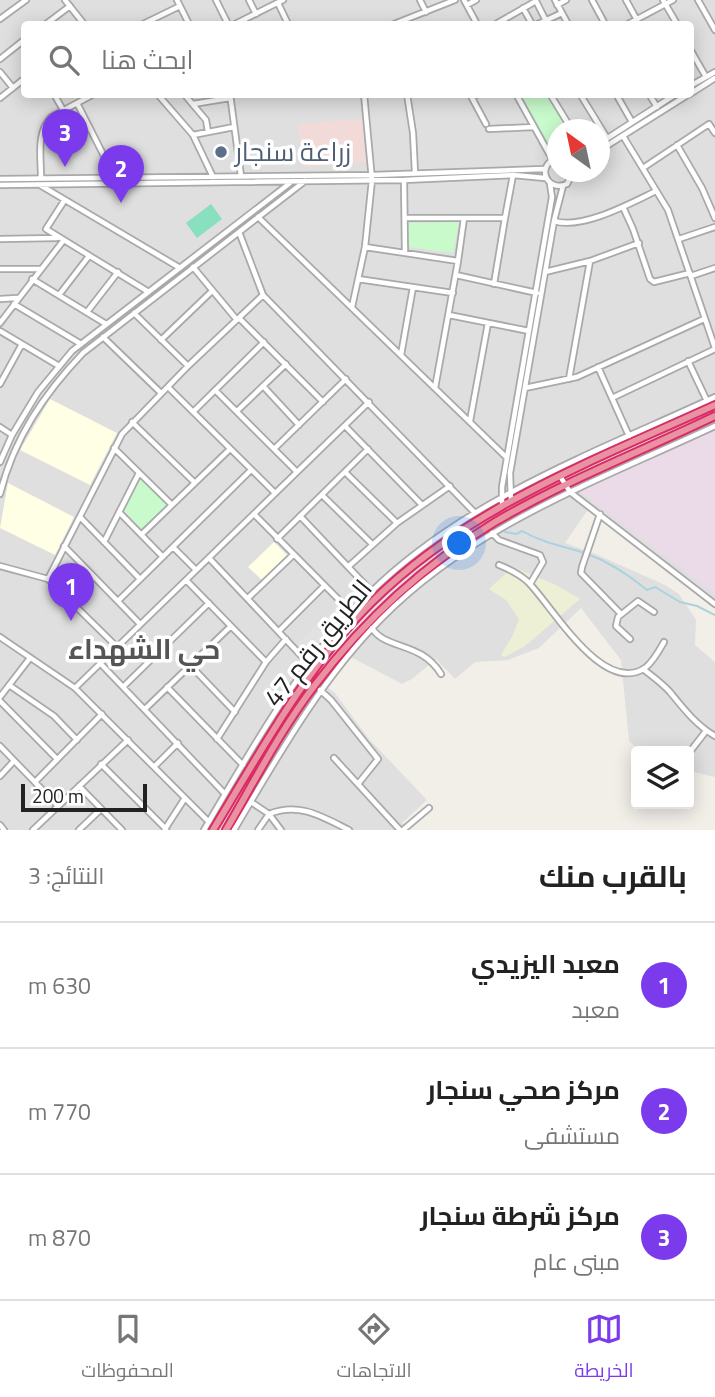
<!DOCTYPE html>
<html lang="ar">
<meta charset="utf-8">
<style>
:root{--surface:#fff;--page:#f2f2f2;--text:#222;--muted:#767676;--line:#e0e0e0;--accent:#7c3aed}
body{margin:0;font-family:"Titillium Web",Cairo,sans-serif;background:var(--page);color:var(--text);direction:rtl}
.controls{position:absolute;right:21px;bottom:21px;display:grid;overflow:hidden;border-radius:7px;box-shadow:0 4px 18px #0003}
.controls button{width:63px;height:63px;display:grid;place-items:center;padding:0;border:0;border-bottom:2px solid var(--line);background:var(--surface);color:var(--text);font:35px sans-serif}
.compass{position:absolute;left:547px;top:119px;width:63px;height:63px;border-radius:50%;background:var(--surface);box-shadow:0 4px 18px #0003;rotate:327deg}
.scale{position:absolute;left:21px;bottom:18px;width:126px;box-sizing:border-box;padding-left:7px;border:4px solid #222;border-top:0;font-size:19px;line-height:24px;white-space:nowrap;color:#222;-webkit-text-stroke:5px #fff;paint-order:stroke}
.you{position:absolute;left:460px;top:544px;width:24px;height:24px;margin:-18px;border:5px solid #fff;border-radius:50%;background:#1a73e8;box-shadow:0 0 0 10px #1a73e833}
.badge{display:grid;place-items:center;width:46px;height:46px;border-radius:50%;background:var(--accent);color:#fff;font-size:23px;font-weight:700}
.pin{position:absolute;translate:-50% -58px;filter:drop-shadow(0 2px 4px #0008)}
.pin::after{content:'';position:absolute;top:37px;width:24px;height:21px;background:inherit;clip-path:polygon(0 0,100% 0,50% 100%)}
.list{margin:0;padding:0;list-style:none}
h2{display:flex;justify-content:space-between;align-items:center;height:91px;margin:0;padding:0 28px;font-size:30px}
h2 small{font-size:23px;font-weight:400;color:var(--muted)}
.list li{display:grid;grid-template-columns:46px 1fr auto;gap:21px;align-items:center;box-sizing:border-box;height:126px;padding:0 28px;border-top:2px solid var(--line)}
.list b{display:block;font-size:26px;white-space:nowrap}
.list p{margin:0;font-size:23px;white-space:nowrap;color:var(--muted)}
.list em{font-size:23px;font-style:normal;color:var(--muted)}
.icon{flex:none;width:38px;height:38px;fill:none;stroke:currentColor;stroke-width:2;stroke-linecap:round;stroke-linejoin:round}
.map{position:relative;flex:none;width:715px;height:830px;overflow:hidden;direction:ltr}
.search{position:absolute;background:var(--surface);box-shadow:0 4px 18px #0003;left:21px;right:21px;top:21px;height:77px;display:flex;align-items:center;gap:18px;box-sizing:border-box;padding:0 24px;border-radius:7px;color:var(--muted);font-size:26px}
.sheet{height:469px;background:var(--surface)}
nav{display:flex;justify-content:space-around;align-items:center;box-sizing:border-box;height:98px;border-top:2px solid var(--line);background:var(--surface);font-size:19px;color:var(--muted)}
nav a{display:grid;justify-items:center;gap:4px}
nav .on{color:var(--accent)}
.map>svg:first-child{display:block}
</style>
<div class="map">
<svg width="715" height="830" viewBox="0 0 715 830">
<rect width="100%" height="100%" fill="#f2efe9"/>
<path fill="#e0dfdf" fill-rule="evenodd" d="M0,0H715V603L589,508L565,543L593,553L665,585L679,594L696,620L695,645L715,662V777L689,771V751H640L629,741L621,660L581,608L539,648L508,660L475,662L455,679L436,659L412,679L402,684L351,657L333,670L321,659L312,676L335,693L369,739L427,800L402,823L408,830H0ZM24,24H690V94H24ZM558,130H600V172H558Z"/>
<path fill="#f2dad9" d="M362,119L366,162L302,167L298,124Z"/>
<path fill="#ebdbe8" d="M715,416V594L569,483Z"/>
<path fill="#ffffe5" d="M50,399L117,433L90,485L20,450Z
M8,483L74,517L55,555L0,528Z
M274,542L287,555L262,580L248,567Z"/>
<path fill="#eef0d5" d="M513,567L556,585L580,599L525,646L505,657L501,655L512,637L519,619L506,600L489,589Z"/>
<path fill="#c8facc" d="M521,95H546L568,129L558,130L557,152L551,151Z
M459,222L453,253L408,247V223Z
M141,478L168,505L142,530L123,510Z"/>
<path fill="#88e0be" d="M211,204L222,219L197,238L186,223Z"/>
<path fill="#e2e2e2" d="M446,542L460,557L359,640L336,662L327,655L379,597Z
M337,605L345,614L309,655L297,643Z"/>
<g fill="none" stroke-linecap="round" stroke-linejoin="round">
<path stroke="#aad3df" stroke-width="2" d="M505,532L516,534L522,531C543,543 563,546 585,553C607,561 629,575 647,590L655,587L680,602L697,606L715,615"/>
<defs>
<path id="minor" d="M65,0L84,24
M177,0L189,24
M216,0L228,24
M249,0L256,14
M420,0L426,12
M464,0L477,24
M555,0L568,24
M592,0L605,24
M626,0L637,20
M663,0L677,24
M698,0L715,30
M536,1L546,21
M278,3L288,24
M467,5L476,0
M557,5L566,0
M523,8L532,24
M0,19L26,0
M46,24L70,6
M143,24L180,6
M235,24L283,0
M394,24L455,0
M496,24L536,1
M538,24L562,13
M628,24L673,0
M690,49L706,77
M0,59L24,40
M0,72L13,88
M690,86L715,72
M54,94L63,110
M184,94L206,120L208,132
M230,94L241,176
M407,94L413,133L415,173
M478,94L472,98L486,124
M516,94L552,159
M550,94L572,130
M580,94L607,138
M616,94L632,122
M649,94L657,107
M690,94L715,78
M160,97L193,135L213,177
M0,98L24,79
M77,103L105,158L110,178
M193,104L230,98
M489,129L533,127
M193,135L234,127
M623,136L668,210L715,348
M600,143L676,94
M677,145L702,188L715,218
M600,150L689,94
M558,158C535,164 546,193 567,184L573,172
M643,168L709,124L715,133
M41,178C41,157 36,133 51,117L94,94
M0,179L372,175L544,169
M404,180L405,253
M0,185L404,180L513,175L545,178
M40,185L180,268
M64,201L46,229L147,291
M623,207L633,229L650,279L654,282L690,273
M258,217L507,458
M405,218H505L513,175
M554,221C582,230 631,203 656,191
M239,232L263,295L475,513
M0,239L57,238
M679,239L715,227
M365,247L458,261
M193,267L237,320
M0,269H41
M545,272L590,261L639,243
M456,275L537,293
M691,276L715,268
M32,279L106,324
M358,279L453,293
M494,284L505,218
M59,295L89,256
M0,299L17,298
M14,304L81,344
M352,307L365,247L372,180L364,94
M87,312L118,272
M134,313L188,366
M449,315L529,331
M239,318L323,402
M0,323L63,241
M0,331L59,366
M103,337L161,393
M161,340L212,291
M401,355L413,287
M688,361L707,401
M598,367L629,436
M569,379L590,261
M0,384L22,344
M263,386L299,425
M168,387L275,493
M435,388L458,261L464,218
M525,388L577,377L704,319
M215,390L297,472
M612,398L715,349
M237,411L286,364
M193,412L264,342
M470,421L488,323
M132,422L194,482
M345,426L422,505
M0,427L12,435
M114,448L172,505
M274,449L346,379
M0,462L12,435L38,392L72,351L290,183
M345,472L397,523
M560,476L570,492L715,604
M0,494C14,438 44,394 83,353L305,181
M322,495L372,544
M511,501L510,473L554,221L563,186
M502,506V487L552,197L550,184
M119,512L163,557
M254,514L352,613
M600,514L582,567L581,573L621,614
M300,516L372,592
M80,517L140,579
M492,533L499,540L540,555L543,562L530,584
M142,534L230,449
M277,539L368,449
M104,542L139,473
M64,546L140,624
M173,547L196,570
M209,558L309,664
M499,565C509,569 519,574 527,581C552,605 602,696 645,668C653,662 659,651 664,642
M0,566L48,579L117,647
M349,566L397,523L450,486
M48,579L122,434L188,366L263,295
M186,580L266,662
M248,598L293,555
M118,601L251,470
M372,628C385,650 421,641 441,674
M279,631L324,586
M0,637L75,688L209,822
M630,639L616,626L618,617L638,601L654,612
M100,663L225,794
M190,665L235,712
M643,669C652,676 662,683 670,692C683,708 696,725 715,736
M9,685L54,716L77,740
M123,687L209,603
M167,687L243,765
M75,688L369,402
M320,690L331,700L378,759L358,784
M0,697L30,658
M0,701L57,759
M145,709L231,626
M217,739L266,662L286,639
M0,746L58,806
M689,753L706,731
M334,758L400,830
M101,764L166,829
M154,767L178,743
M0,776L14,761
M35,782L102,714
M79,786L122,830
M251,802L269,814L281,830
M0,825L4,830
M165,829L185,798
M33,830L128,740
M79,830L101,809
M204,830C253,746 301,661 371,592C466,499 596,452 715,397
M234,830C278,756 321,679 382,618C474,525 599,480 715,426
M258,830L269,814C299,802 321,816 349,830
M403,830L429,808"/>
<path id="highway" d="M213,830C261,751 305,669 371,603C466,508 595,460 715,405
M226,830C254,782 281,729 315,685C365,619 424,565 495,522C565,481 642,451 715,416"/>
</defs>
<use href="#minor" stroke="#a9a9a9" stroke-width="8"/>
<use href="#highway" stroke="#dc2a67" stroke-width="10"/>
<use href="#minor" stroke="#fff" stroke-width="4.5"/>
<use href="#highway" stroke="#e892a2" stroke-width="6"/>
</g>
<circle fill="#5c6f8a" stroke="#fff" stroke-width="2.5" cx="221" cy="152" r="7"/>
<g text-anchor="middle" stroke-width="7" stroke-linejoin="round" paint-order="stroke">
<g font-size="26" fill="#4e5e75" stroke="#fff" text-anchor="start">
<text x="235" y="161">زراعة سنجار</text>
</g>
<g font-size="26" fill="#222" stroke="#fff">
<text transform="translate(318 643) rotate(-51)" y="9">الطريق رقم 47</text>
</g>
<g font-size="28" font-weight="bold" fill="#555" stroke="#fff">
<text x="144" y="659">حي الشهداء</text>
</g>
</g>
</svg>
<div class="controls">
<button><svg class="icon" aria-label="layers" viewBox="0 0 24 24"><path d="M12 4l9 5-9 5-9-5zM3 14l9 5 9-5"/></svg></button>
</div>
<svg class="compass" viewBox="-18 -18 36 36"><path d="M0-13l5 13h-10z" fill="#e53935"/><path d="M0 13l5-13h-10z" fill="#767676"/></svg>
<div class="scale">200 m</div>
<div class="you"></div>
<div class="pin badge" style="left:71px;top:621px">1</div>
<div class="pin badge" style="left:121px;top:203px">2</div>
<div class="pin badge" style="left:65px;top:167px">3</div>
<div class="search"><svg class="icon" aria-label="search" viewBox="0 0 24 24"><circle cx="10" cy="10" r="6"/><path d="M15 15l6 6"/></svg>ابحث هنا</div>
</div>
<section class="sheet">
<h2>بالقرب منك<small>النتائج: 3</small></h2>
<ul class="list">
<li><span class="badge">1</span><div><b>معبد اليزيدي</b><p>معبد</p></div><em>630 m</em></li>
<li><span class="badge">2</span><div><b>مركز صحي سنجار</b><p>مستشفى</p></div><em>770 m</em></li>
<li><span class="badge">3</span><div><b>مركز شرطة سنجار</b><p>مبنى عام</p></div><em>870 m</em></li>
</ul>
</section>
<nav>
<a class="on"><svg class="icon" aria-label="map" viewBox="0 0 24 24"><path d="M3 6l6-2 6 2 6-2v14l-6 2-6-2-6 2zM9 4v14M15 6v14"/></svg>الخريطة</a>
<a><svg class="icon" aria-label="directions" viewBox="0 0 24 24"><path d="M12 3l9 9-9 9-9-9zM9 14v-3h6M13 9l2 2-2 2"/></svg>الاتجاهات</a>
<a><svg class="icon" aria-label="saved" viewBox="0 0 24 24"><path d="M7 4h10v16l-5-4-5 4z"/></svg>المحفوظات</a>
</nav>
